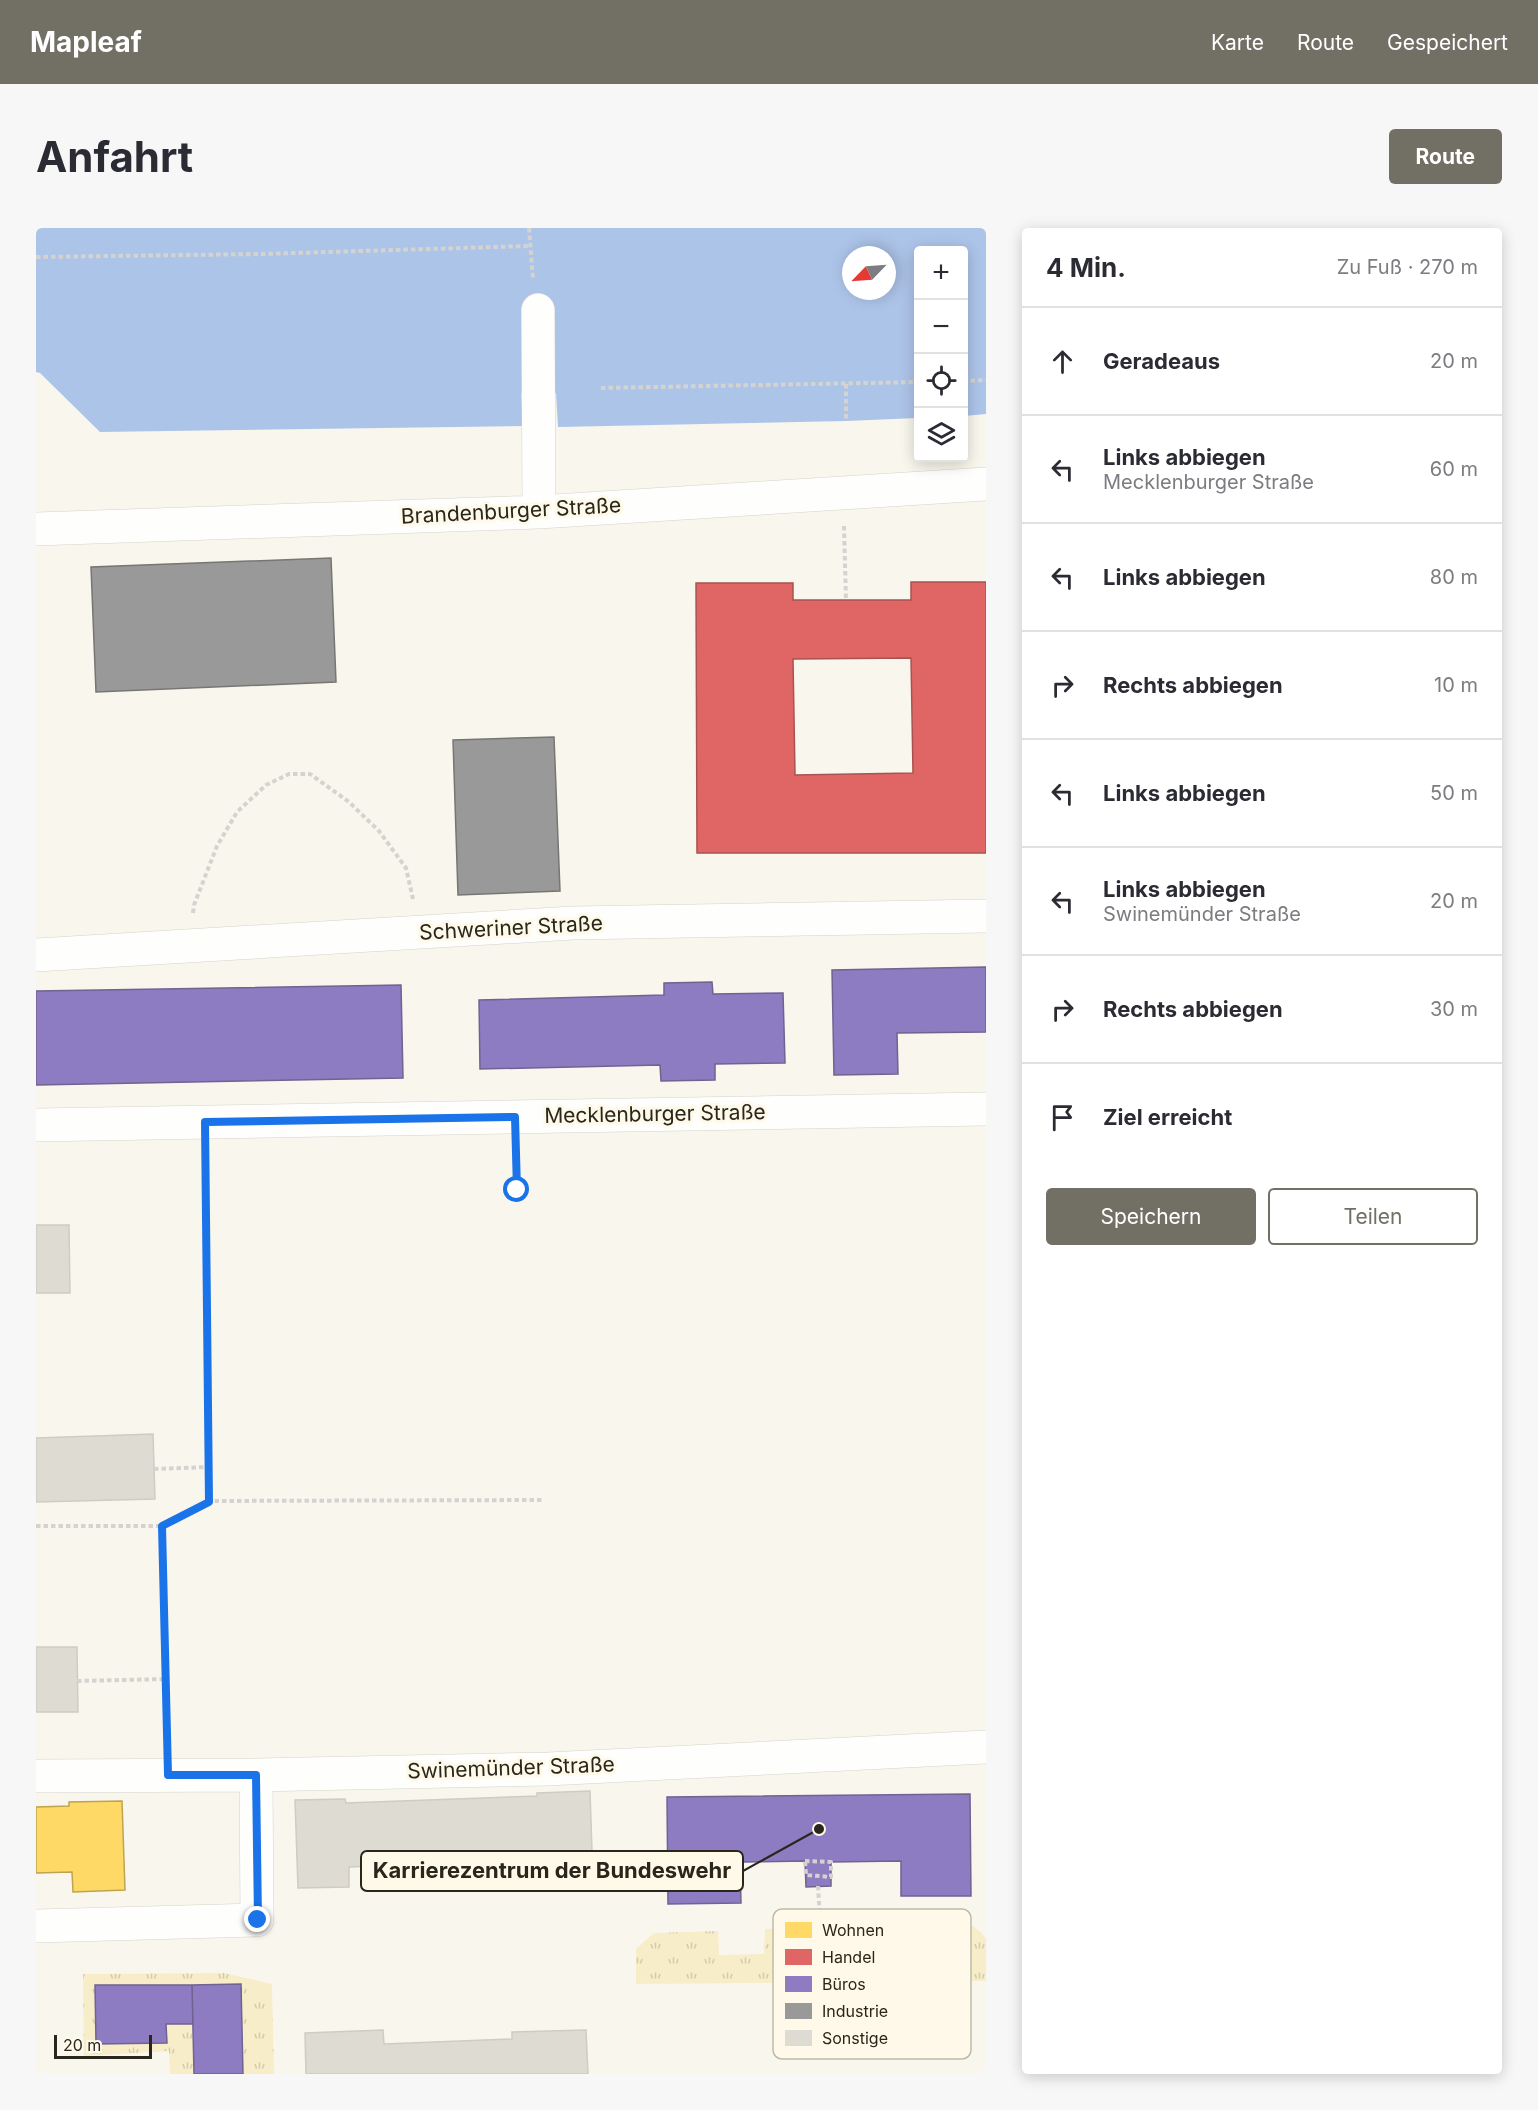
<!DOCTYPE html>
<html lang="de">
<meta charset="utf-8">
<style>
:root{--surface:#fff;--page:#f7f7f7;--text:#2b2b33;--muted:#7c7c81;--line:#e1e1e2;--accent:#726f64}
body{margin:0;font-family:Inter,sans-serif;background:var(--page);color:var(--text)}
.controls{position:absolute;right:18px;top:18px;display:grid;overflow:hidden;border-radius:6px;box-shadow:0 3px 15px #0003}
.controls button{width:54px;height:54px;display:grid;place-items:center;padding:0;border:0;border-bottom:2px solid var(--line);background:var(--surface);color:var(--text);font:30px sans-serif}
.compass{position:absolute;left:806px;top:18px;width:54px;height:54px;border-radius:50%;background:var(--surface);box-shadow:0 3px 15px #0003;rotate:245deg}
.scale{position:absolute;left:18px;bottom:15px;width:98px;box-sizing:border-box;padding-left:6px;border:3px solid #29261b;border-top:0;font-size:16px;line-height:21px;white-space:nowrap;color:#29261b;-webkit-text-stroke:4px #fef9e8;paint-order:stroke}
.stop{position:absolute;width:18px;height:18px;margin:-14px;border:4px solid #1a73e8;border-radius:50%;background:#fff}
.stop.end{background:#1a73e8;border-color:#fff;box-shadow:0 2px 6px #0008}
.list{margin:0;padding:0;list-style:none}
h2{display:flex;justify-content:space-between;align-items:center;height:78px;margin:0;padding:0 24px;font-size:26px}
h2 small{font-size:20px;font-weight:400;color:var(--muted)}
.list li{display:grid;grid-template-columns:39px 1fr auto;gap:18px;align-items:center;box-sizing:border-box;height:108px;padding:0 24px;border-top:2px solid var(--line)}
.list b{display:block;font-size:22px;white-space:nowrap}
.list p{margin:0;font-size:20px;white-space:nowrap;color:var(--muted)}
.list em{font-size:20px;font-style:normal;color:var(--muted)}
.actions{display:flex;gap:12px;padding:18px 24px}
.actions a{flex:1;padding:14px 0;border:2px solid var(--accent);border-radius:6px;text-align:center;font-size:21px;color:var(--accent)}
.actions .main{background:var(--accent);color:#fff}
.icon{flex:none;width:33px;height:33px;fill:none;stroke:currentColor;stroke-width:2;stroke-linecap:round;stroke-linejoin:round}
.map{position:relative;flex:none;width:950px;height:1846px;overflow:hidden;border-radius:6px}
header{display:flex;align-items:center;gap:36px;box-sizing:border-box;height:84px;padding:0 30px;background:var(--accent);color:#fff}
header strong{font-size:28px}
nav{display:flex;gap:33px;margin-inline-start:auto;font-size:21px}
.intro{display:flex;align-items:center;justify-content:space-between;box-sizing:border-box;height:144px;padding:0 36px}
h1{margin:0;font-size:42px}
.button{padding:15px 27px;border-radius:6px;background:var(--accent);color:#fff;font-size:21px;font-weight:700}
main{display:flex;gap:36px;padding:0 36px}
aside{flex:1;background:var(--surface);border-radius:6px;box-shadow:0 3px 15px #0003}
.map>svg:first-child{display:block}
</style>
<header>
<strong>Mapleaf</strong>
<nav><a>Karte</a><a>Route</a><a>Gespeichert</a></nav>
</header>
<div class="intro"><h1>Anfahrt</h1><a class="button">Route</a></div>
<main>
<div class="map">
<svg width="950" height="1846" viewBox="0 0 950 1846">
<defs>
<pattern id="grass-tufts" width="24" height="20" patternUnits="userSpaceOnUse" patternTransform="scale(1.5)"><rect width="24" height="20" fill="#f8edc9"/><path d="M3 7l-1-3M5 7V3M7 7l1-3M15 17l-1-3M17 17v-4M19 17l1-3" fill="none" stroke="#d5cbac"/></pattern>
</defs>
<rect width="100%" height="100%" fill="#f9f6ed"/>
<path fill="url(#grass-tufts)" d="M937,1698L945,1704L950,1711V1753L600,1756V1721L618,1705L682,1703L683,1727L728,1726L729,1701Z
M188,1745L236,1756L238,1846H134L133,1823L48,1828L47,1746Z"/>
<path fill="#adc4e9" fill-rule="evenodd" d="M0,0H950V186L928,188L927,22H882V190L810,193L522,199L520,165H485L487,198L64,204L4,145L0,144ZM815,27H851V63H815Z"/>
<path fill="#ffd966" stroke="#bfa350" stroke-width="1.5" d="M86,1573L89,1662L37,1664L36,1644L0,1645V1579L33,1578V1574Z"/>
<path fill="#e06666" stroke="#a95350" stroke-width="1.5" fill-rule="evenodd" d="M875,354H950V625H661L660,355H757V372H875ZM875,430L877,545L759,547L757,431Z"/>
<path fill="#8e7cc3" stroke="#706291" stroke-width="1.5" d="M950,739V804L861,805L862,846L798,847L796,742Z
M676,754L677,766L747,765L749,835L679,836V852L625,853L624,837L444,841L443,772L628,767V755Z
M365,757L367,850L0,857V763Z
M934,1566L935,1668H865V1633L795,1634V1658L770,1659L769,1633L704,1634L705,1675L632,1676L631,1569Z
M205,1756L207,1846H158L156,1757Z
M59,1757H156L157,1796H130L131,1815L60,1816Z"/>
<path fill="#999" stroke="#777673" stroke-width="1.5" d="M295,330L300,454L60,464L55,339Z
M518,509L524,663L422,667L417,512Z"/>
<path fill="#dedbd2" stroke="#cfccc3" stroke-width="1.5" d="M0,997H33L34,1065H0Z
M117,1206L119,1271L0,1274V1210Z
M0,1419H41L42,1484H0Z
M554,1563L557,1653L505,1654L504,1634L450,1636L451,1660L364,1662L363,1637L313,1639V1659L262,1660L259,1572L309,1571L310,1575L501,1568V1565Z
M347,1802L348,1816L476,1811V1804L550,1802L552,1846H270L269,1805Z"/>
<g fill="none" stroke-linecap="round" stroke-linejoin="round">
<defs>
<path id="minor" d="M502,82L503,284
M0,301L503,284L950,256
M0,727L537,695L950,688
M0,897L950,881
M0,1548L220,1547L512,1541L950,1519
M0,1698L221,1692L220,1547"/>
</defs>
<use href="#minor" stroke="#d5d2c9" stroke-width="34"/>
<path stroke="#d4d3d0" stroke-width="4" stroke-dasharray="4.5 3" stroke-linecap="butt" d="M493,0L497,51
M0,29L225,26L493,18
M927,153L950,152
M810,156V193
M565,160L882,154
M808,298L810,372
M157,685L158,677L181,618L201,584L230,557L253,546H274L313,574L343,603L370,640L377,671
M480,921L481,962
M170,926L173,1273L506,1272
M118,1241L173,1239
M0,1298H126L132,1516
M126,1298L173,1273
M41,1453L130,1451
M769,1633L795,1634V1649L770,1647Z
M782,1658L784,1692"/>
<use href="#minor" stroke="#fefefc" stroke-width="33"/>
</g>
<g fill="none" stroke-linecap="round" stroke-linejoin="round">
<path stroke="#1a73e8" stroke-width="8" d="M222,1692L220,1547H132L126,1298L173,1274L169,894L479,889L481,962"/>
</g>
<g text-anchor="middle" stroke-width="6" stroke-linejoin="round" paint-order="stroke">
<g font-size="21" fill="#29261b" stroke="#fef9e8">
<text transform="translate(475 283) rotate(-3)" y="7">Brandenburger Straße</text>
<text transform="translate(475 700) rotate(-3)" y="7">Schweriner Straße</text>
<text transform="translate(619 886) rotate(-1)" y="7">Mecklenburger Straße</text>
<text transform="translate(475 1540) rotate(-2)" y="7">Swinemünder Straße</text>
</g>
</g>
<rect x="737" y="1681" width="198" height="150" rx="9" fill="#fef9e8" stroke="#bebaaa" stroke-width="1.5"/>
<rect x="749" y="1694" width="27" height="16" fill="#ffd966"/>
<rect x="749" y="1721" width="27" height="16" fill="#e06666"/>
<rect x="749" y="1748" width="27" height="16" fill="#8e7cc3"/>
<rect x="749" y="1775" width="27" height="16" fill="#999"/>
<rect x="749" y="1802" width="27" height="16" fill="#dedbd2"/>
<g font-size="16" fill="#29261b">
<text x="786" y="1708">Wohnen</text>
<text x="786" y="1735">Handel</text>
<text x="786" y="1762">Büros</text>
<text x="786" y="1789">Industrie</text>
<text x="786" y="1816">Sonstige</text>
</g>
<path fill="none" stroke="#29261b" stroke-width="2" d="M783 1601L707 1643"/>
<circle fill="#29261b" stroke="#fef9e8" stroke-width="2" cx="783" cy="1601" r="6"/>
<rect fill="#fef9e8" stroke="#29261b" stroke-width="2" x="325" y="1623" width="382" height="40" rx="6"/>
<g font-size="22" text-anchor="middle" font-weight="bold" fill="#29261b">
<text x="516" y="1650">Karrierezentrum der Bundeswehr</text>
</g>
</svg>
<div class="controls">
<button>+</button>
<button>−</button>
<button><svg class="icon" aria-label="locate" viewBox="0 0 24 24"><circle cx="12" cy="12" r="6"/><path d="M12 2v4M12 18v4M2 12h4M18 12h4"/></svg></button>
<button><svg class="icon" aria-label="layers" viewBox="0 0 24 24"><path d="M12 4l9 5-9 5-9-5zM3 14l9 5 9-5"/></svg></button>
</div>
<svg class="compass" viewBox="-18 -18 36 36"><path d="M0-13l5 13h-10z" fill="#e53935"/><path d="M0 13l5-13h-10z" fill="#7c7c81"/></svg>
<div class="scale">20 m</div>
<div class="stop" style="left:481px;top:962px"></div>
<div class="stop end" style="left:222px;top:1692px"></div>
</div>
<aside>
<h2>4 Min.<small>Zu Fuß · 270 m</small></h2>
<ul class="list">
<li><svg class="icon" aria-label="ahead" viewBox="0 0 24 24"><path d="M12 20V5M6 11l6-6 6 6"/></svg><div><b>Geradeaus</b></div><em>20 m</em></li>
<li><svg class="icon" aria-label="left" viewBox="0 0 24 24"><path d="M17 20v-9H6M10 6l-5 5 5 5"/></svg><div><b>Links abbiegen</b><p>Mecklenburger Straße</p></div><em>60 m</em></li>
<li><svg class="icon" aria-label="left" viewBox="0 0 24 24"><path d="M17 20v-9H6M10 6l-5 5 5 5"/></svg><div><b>Links abbiegen</b></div><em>80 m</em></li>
<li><svg class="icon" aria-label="right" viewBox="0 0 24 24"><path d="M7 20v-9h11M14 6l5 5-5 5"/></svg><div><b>Rechts abbiegen</b></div><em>10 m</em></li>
<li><svg class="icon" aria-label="left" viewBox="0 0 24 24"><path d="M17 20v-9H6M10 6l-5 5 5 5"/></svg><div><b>Links abbiegen</b></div><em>50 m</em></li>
<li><svg class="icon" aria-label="left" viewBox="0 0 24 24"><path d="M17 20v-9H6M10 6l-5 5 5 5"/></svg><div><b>Links abbiegen</b><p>Swinemünder Straße</p></div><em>20 m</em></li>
<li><svg class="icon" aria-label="right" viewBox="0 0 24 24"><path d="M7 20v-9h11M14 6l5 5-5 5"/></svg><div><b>Rechts abbiegen</b></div><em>30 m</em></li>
<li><svg class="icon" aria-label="arrive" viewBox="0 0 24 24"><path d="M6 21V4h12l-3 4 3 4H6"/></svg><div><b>Ziel erreicht</b></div></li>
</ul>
<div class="actions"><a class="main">Speichern</a><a>Teilen</a></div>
</aside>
</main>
